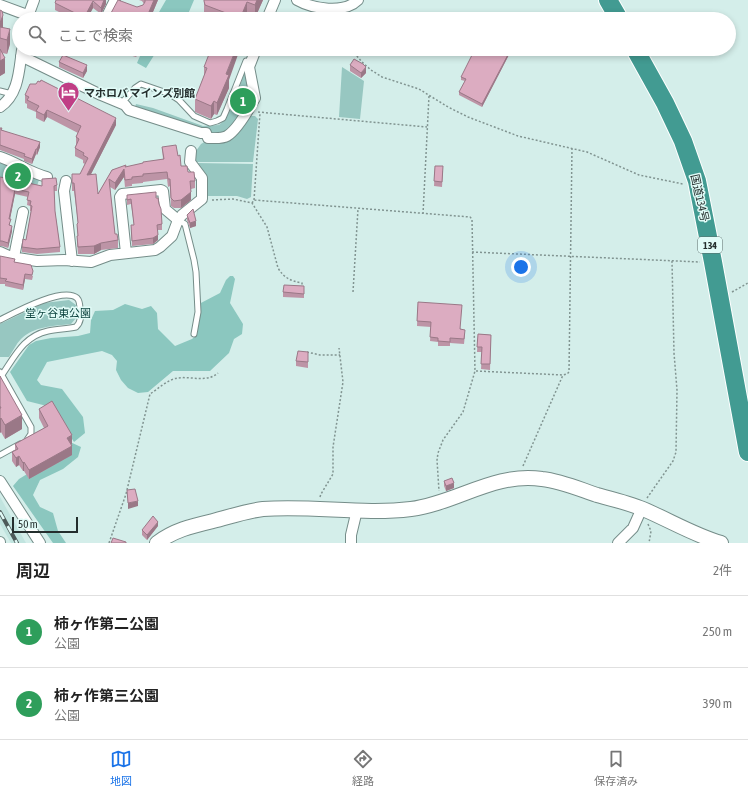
<!DOCTYPE html>
<html lang="ja">
<meta charset="utf-8">
<style>
:root{--surface:#fff;--page:#f6f6f6;--text:#222;--muted:#767676;--line:#e0e0e0;--accent:#1a73e8}
body{margin:0;font-family:"Asap Condensed","Noto Sans JP",sans-serif;background:var(--page);color:var(--text)}
.scale{position:absolute;left:12px;bottom:10px;width:66px;box-sizing:border-box;padding-left:4px;border:2px solid #242e2d;border-top:0;font-size:11px;line-height:14px;white-space:nowrap;color:#242e2d;-webkit-text-stroke:3px #e1fbf7;paint-order:stroke}
.you{position:absolute;left:521px;top:267px;width:14px;height:14px;margin:-10px;border:3px solid #fff;border-radius:50%;background:#1a73e8;box-shadow:0 0 0 6px #1a73e833}
.badge{display:grid;place-items:center;width:26px;height:26px;border-radius:50%;background:var(--accent);color:#fff;font-size:13px;font-weight:700}
.pin{position:absolute;translate:-50% -50%;border:2px solid #fff;box-shadow:0 1px 4px #0006}
.list{margin:0;padding:0;list-style:none}
h2{display:flex;justify-content:space-between;align-items:center;height:52px;margin:0;padding:0 16px;font-size:17px}
h2 small{font-size:13px;font-weight:400;color:var(--muted)}
.list li{display:grid;grid-template-columns:26px 1fr auto;gap:12px;align-items:center;box-sizing:border-box;height:72px;padding:0 16px;border-top:1px solid var(--line)}
.list b{display:block;font-size:15px;white-space:nowrap}
.list p{margin:0;font-size:13px;white-space:nowrap;color:var(--muted)}
.list em{font-size:13px;font-style:normal;color:var(--muted)}
.icon{flex:none;width:22px;height:22px;fill:none;stroke:currentColor;stroke-width:2;stroke-linecap:round;stroke-linejoin:round}
.map{position:relative;flex:none;width:748px;height:543px;overflow:hidden}
.search{position:absolute;background:var(--surface);box-shadow:0 2px 6px #0003;left:12px;right:12px;top:12px;height:44px;display:flex;align-items:center;gap:10px;box-sizing:border-box;padding:0 14px;border-radius:22px;color:var(--muted);font-size:15px}
.sheet{height:196px;background:var(--surface)}
nav{display:flex;justify-content:space-around;align-items:center;box-sizing:border-box;height:56px;border-top:1px solid var(--line);background:var(--surface);font-size:11px;color:var(--muted)}
nav a{display:grid;justify-items:center;gap:2px}
nav .on{color:var(--accent)}
.map>svg:first-child{display:block}
</style>
<div class="map">
<svg width="748" height="543" viewBox="0 0 748 543">
<rect width="100%" height="100%" fill="#d4eeea"/>
<path fill="#c1e4df" d="M0,497L26,543H11L0,524Z"/>
<path fill="#97c7c1" d="M342,67L364,81L360,119L339,117Z
M246,68L252,98L228,132L209,136L134,110L136,104L153,108L203,126L219,125L225,120L233,106Z
M247,116H255L258,119L253,162H196V151L201,144L208,140H217Z
M0,160L38,177L39,180L36,189L0,181Z
M196,163L253,164L251,197L247,199L237,196H208L205,192Z
M69,300L76,305V318L71,324C54,326 34,326 21,339C16,344 13,351 9,357H0V324L44,303Z"/>
<path fill="#8bc7bf" d="M166,0H194L186,19H155Z
M143,49H158L146,68L137,63Z
M230,276H233L235,279L230,303L243,324L242,334L234,339L229,353L210,371H173L148,392L138,393L128,388L121,380L116,370L117,361L112,355L102,351L47,362L37,380L41,385L62,389L83,417L85,433L74,442L51,407L27,401L10,372L29,345L36,341L51,338L78,336L90,333L91,320L95,311L113,310L125,304L142,309L151,306L157,313L158,329L175,346L192,339L197,335L199,304L220,293L226,280Z
M68,441L81,447L78,457L63,469L40,480L33,495L40,507L53,513L58,531L66,543H53L13,486L19,479L37,468Z"/>
<g fill="none" stroke-linecap="round" stroke-linejoin="round">
<defs>
<path id="lane" d="M0,91L12,94
M121,104L135,88L141,84L170,94L179,100L194,116L210,123L217,121L223,118L227,109L246,61
M178,220L185,224L194,260L196,272L198,312L194,334
M0,320C14,313 63,286 77,298C80,301 80,306 80,310C81,317 81,322 76,327C67,329 57,329 48,331C24,336 15,356 2,375
M0,372L31,427V434L27,440
M0,455L20,444"/>
<path id="street" d="M297,0C313,9 344,14 358,0
M0,5L27,15
M107,16L115,0
M27,19L34,0
M267,19L275,0
M21,56L101,95L125,105L129,110L201,133H206L208,138C214,138 222,139 227,136C237,130 249,109 255,98L249,67L256,49
M0,107C19,94 19,70 22,50
M0,157C16,162 30,173 47,177
M66,181L64,191L72,261
M0,252L11,257L37,261L64,260L91,262L110,255L155,250L160,247L172,236L178,220L182,215L202,199V178L190,162L191,151
M126,253L120,197L122,194L161,190L163,191L165,209L178,220
M14,257L23,212
M0,481L40,543
M0,542V543
M351,543V535L357,510
M618,543L633,528L642,508"/>
<path id="secondary" d="M157,543C174,530 192,526 213,521C229,517 246,511 263,509C312,505 362,515 411,509C457,503 494,472 542,479C561,481 579,489 597,495C612,499 629,503 643,509C669,520 694,535 721,543"/>
<path id="highway" d="M608,0L619,19
M635,49L665,103L683,141L697,181L713,262L748,452"/>
</defs>
<use href="#lane" stroke="#758d89" stroke-width="7"/>
<use href="#street" stroke="#758d89" stroke-width="12"/>
<use href="#secondary" stroke="#758d89" stroke-width="16"/>
<use href="#highway" stroke="#fff" stroke-width="20"/>
<path stroke="#819491" stroke-width="1.5" stroke-dasharray="2 2" stroke-linecap="butt" d="M354,13L355,19
M353,49L356,55L362,62L371,70L382,77L419,89L448,107L468,117L518,136L587,152L639,175L683,184
M236,112L237,104
M258,112L427,127
M212,200L233,199L252,203L267,227L278,268C284,278 291,281 302,283V288
M254,200L260,113
M252,203L254,200L470,217L472,219L475,371L463,412L443,440L438,453L437,460L439,491
M423,214L429,96
M472,252L700,262
M353,292L358,209
M732,292L748,283
M307,352L320,355H340
M476,371L563,375L567,374L569,372L572,148
M523,466L563,375
M320,497L321,494L333,474V447L343,382L339,348
M647,498L673,461L676,452L677,390L674,353L672,261
M648,524L651,531L649,543
M109,543L126,494L150,394C158,389 168,379 178,378C192,376 206,383 218,373"/>
<use href="#lane" stroke="#fff" stroke-width="5"/>
<use href="#street" stroke="#fff" stroke-width="10"/>
<use href="#secondary" stroke="#fff" stroke-width="14"/>
<use href="#highway" stroke="#429b92" stroke-width="18"/>
<defs>
<path id="rail" d="M0,512L17,543"/>
</defs>
<use href="#rail" stroke="#4d5a59" stroke-width="4"/>
<use href="#rail" stroke="#e1fbf7" stroke-width="2.5" stroke-dasharray="8" stroke-linecap="butt"/>
</g>
<path fill="#bd94a6" d="M139,0H158L150,19H103L107,14L137,7L143,5L144,4L142,1Z
M263,0L255,18L247,14L245,19H210L205,17L204,14V1Z
M106,2V4L101,14L93,8L87,19H73L55,10V3Z
M0,10L3,28L10,44L7,54L2,53L5,73L0,76V79Z
M107,49H139L136,57Z
M512,49L482,107L459,95V92L465,81L461,80V77Z
M59,62L87,71L83,78L59,67Z
M350,65L366,73L361,78L350,71Z
M204,67L229,80V88L217,115L214,114L211,119L195,112V99L204,76Z
M25,95L116,125L91,174L98,194L112,170L163,159L162,147L178,156L181,166L195,181V188L191,189V200L181,208H174L171,206L170,186L168,187L167,179L143,182V183L132,184V186L125,187L124,177L115,190L110,187L115,234L118,240V248L101,250L94,254H78L77,243V236H78L77,231V224L78,223L74,191H72V179L80,174L85,164L83,163V160L75,156V148L76,145V137L78,133L47,117L44,122L36,118V112L27,108V104L25,103Z
M0,128L2,130L40,147L37,155L36,154L32,164L24,161V159L0,150Z
M435,166L443,171L442,187L434,186Z
M0,177L42,186V179L57,185V191H54L55,211L60,247V252L37,254L22,252V247L26,240L31,211H30V206L27,205L28,197L15,194L10,219V226L12,231L8,248L2,246H0Z
M127,195L156,198L159,204L162,224V230H157L158,240L153,244L132,246L131,225H134L131,204L127,205Z
M187,215L196,226L190,228L187,220Z
M0,256L15,262L33,276L32,280L25,279L23,290L5,286V284H0Z
M304,286V298L283,297V292Z
M418,302L461,329L465,334L464,344L450,343V346H438V342L430,341L431,327L417,326Z
M478,334L491,335L490,370L481,369L482,352H477Z
M308,352V368L296,366V361Z
M0,376L22,429L5,439L1,432L0,433Z
M39,409L72,444L71,445L72,455L29,479L24,471H23L19,465L16,467L12,461V452L15,450V444L44,428L39,418Z
M444,481L454,488L446,491L444,486Z
M158,526L147,540L142,535V530Z"/>
<path fill="#9a7887" d="M104,0H106V4L101,14V8Z
M154,0H158L150,19H146Z
M257,0H263L255,18V5Z
M93,1V8L87,19H85V16Z
M247,2V14L245,19H240Z
M78,13V19H77V14Z
M3,15V30L0,38V23Z
M10,29V44L7,54V40Z
M136,49H139L136,57Z
M236,49H240L229,80V88L217,115V103L226,74Z
M511,49H512L482,107V104Z
M5,58V73L0,76V79V61Z
M87,65V71L83,78V73Z
M366,67V73L361,78V73Z
M214,101V114L211,119V106Z
M47,110V117L44,122V115Z
M116,118V125L87,182V175Z
M40,142V147L37,155V149Z
M36,149V154L32,164V159Z
M124,169V177L115,190V183Z
M15,189V194L9,224V219Z
M191,192V200L181,208V200Z
M196,221V226L190,228V223Z
M12,226V231L8,248V243Z
M158,235V240L153,244V238Z
M101,243V250L94,254V246Z
M25,274V279L23,290V285Z
M22,415V429L5,439V425Z
M1,418V432L0,433V419Z
M72,435V444L67,447V438Z
M72,446V455L29,479V470Z
M19,456V465L16,467V458Z
M24,462V471H23V463Z
M454,483V488L446,491V486Z
M138,501V506L128,509V503Z
M158,522V526L147,540V535Z"/>
<path fill="#dcacc1" stroke="#9a7887" d="M56,0H104L101,8L93,1L85,16L78,13L77,14L55,3Z
M118,0L137,7L143,5L145,2V0H154L146,19H104L103,13L107,14L111,13Z
M204,0H257L255,5L247,2L240,19H223L226,13L205,5L204,1Z
M0,10L2,11L3,15L0,23Z
M0,27L10,29L7,40L0,38Z
M0,49L5,58L0,61Z
M211,49H236L226,74L229,75L217,103L214,101L211,106L195,99L207,68L204,67Z
M475,49H511L482,104L459,92L466,79L461,77Z
M63,55L87,65L83,73L59,62Z
M354,59L363,64L366,67L361,73L350,65Z
M41,80L116,118L87,175L96,174L98,194L112,170L126,165L125,167L143,163V162L164,159L162,147L176,145L178,156L180,155L181,166H187L188,172H194L195,181H190L191,192L181,200L174,201L171,198L170,179H168L167,172L143,174V176L132,177V179L125,180L124,169L115,183L109,179L115,234H117L118,240L101,243L94,246L78,247L77,236H78L77,224L78,223L74,183H72V174H80L88,158L83,155L84,153L75,148L79,139L76,137L81,126L47,110L44,115L36,111L39,106L27,100L29,97L25,95L30,84H36L38,81L40,82Z
M0,128H2L1,130L40,142L37,149H36L32,159L24,156L25,154L0,145Z
M435,166H443L442,182L434,181Z
M0,177L42,186V179L56,178L57,185L54,186L55,211L60,247L37,249L22,247L23,239L26,240L32,206L30,205L31,201L27,200L29,192L15,189L9,219H11L9,225L12,226L8,243L2,241H0Z
M156,192V198H158L159,204L161,209L162,224L157,225L158,235L153,238L132,241L131,225H134L131,199L127,200V195Z
M193,209L196,221L190,223L187,215Z
M0,256L15,259L14,262L31,265L33,271L32,275L25,274L23,285L5,281L7,279L0,278Z
M284,285L304,286V294L283,292Z
M418,302L462,305L460,329L465,330L464,339L450,338V342L438,341V338L430,337L431,322L417,321Z
M478,334L491,335L490,364H481L482,347H477Z
M298,351L308,352V362L296,361Z
M0,376L22,415L5,425L1,418L0,419V409L1,407H0Z
M52,401L72,435L67,438L72,446L29,470L24,462L23,463L19,456L16,458L12,452L18,449L15,444L48,426L39,409Z
M452,478L454,483L446,486L444,481Z
M135,489L138,501L128,503L127,490Z
M153,516L158,522L147,535L142,530Z
M113,538L126,542V543H111Z"/>
<defs>
<symbol id="hotel-pin" viewBox="-11 -11 22 30"><path d="M0 17L-7.5 6A9.5 9.5 0 1 1 7.5 6Z" fill="#c03e85" stroke="#e1fbf7"/><path d="M-6-4.5h1.5V1H6V5H4.5V3h-9V5H-6ZM-4 0a1.8 1.8 0 1 1 3.6 0ZM.5 0V-2.5h3Q6-2.5 6 0Z" fill="#fff"/></symbol>
</defs>
<g fill-rule="evenodd">
<use href="#hotel-pin" x="56" y="80" width="25" height="34"/>
</g>
<g text-anchor="middle" stroke-width="3" stroke-linejoin="round" paint-order="stroke">
<rect fill="#e1fbf7" stroke="#5d6c6a" stroke-width="1" x="698" y="237" width="24" height="16" rx="3"/>
<g font-size="10" font-weight="bold" fill="#242e2d">
<text x="710" y="249">134</text>
</g>
<g font-size="11" font-weight="bold" fill="#242e2d" stroke="#e1fbf7" text-anchor="start">
<text x="84" y="97">マホロバ マインズ別館</text>
</g>
<g font-size="11" fill="#242e2d" stroke="#e1fbf7">
<text transform="translate(700 198) rotate(77)" y="4">国道134号</text>
</g>
<g font-size="11" fill="#0e4540" stroke="#e1fbf7">
<text x="58" y="317">堂ヶ谷東公園</text>
</g>
</g>
</svg>
<div class="scale">50 m</div>
<div class="you"></div>
<div class="pin badge" style="left:243px;top:101px;background:#2e9e5b">1</div>
<div class="pin badge" style="left:18px;top:176px;background:#2e9e5b">2</div>
<div class="search"><svg class="icon" aria-label="search" viewBox="0 0 24 24"><circle cx="10" cy="10" r="6"/><path d="M15 15l6 6"/></svg>ここで検索</div>
</div>
<section class="sheet">
<h2>周辺<small>2件</small></h2>
<ul class="list">
<li><span class="badge" style="background:#2e9e5b">1</span><div><b>柿ヶ作第二公園</b><p>公園</p></div><em>250 m</em></li>
<li><span class="badge" style="background:#2e9e5b">2</span><div><b>柿ヶ作第三公園</b><p>公園</p></div><em>390 m</em></li>
</ul>
</section>
<nav>
<a class="on"><svg class="icon" aria-label="map" viewBox="0 0 24 24"><path d="M3 6l6-2 6 2 6-2v14l-6 2-6-2-6 2zM9 4v14M15 6v14"/></svg>地図</a>
<a><svg class="icon" aria-label="directions" viewBox="0 0 24 24"><path d="M12 3l9 9-9 9-9-9zM9 14v-3h6M13 9l2 2-2 2"/></svg>経路</a>
<a><svg class="icon" aria-label="saved" viewBox="0 0 24 24"><path d="M7 4h10v16l-5-4-5 4z"/></svg>保存済み</a>
</nav>
